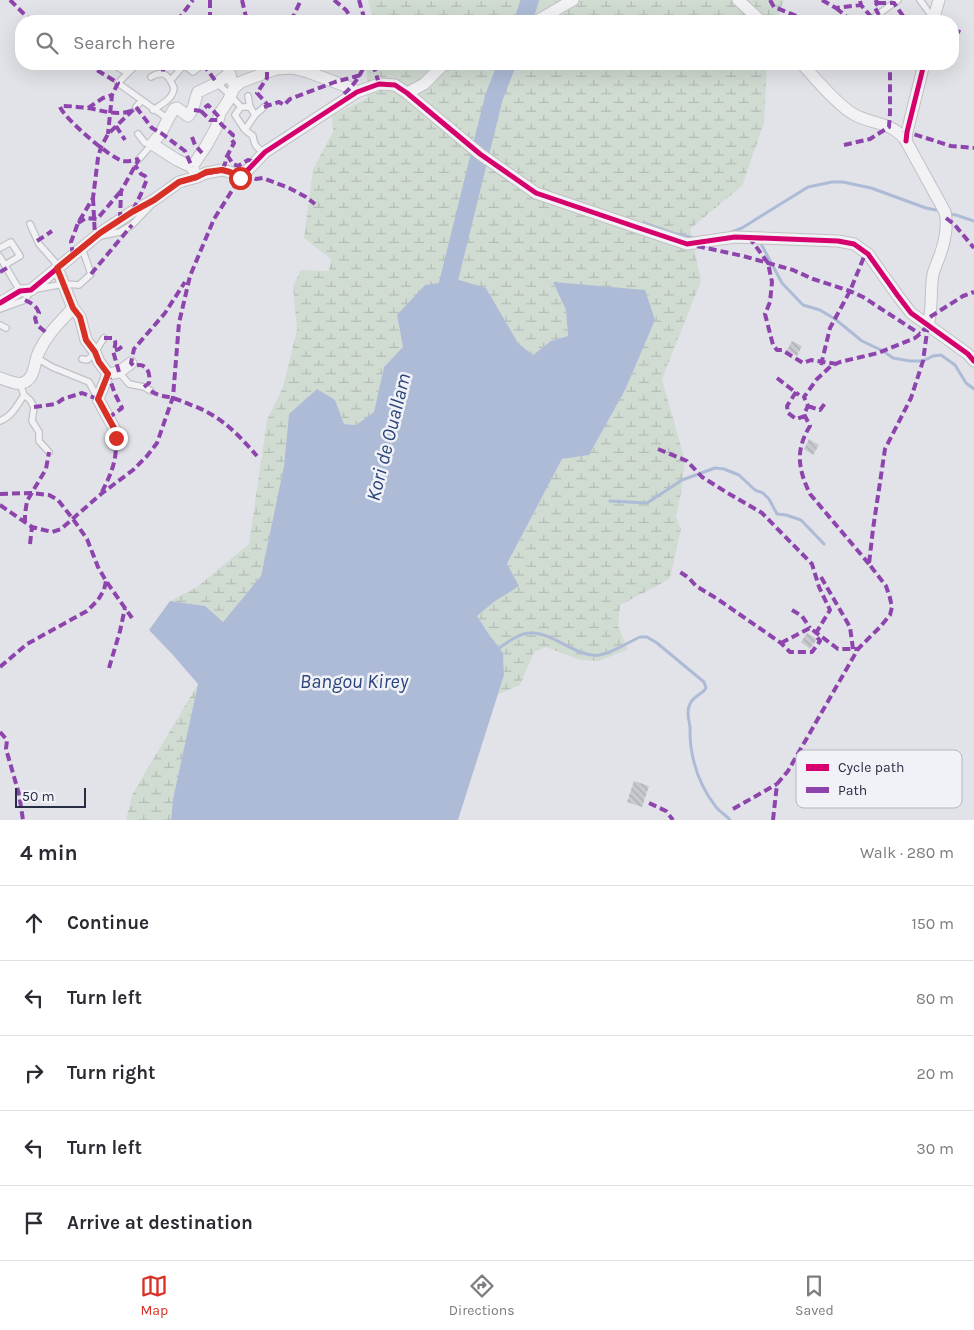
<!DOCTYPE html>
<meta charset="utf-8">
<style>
:root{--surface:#fff;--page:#f2f2f3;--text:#2b2b33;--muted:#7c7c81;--line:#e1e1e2;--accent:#d93025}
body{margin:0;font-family:Karla,sans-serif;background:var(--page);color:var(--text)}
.scale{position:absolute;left:15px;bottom:12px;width:71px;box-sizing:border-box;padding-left:5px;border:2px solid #272d44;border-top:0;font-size:14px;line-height:18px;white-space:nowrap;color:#272d44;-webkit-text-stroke:4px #f0f2f7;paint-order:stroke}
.stop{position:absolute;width:15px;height:15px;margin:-11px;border:4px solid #d93025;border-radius:50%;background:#fff}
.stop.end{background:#d93025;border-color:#fff;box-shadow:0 1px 5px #0008}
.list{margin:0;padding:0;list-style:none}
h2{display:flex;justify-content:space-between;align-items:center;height:65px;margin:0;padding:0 20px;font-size:21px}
h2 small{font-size:16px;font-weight:400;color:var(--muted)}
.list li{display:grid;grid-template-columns:32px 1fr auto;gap:15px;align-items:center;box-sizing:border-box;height:75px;padding:0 20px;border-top:1px solid var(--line)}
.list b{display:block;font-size:19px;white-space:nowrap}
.list em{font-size:16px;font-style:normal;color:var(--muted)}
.icon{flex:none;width:28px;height:28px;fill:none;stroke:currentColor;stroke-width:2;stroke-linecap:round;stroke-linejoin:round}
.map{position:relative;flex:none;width:974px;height:820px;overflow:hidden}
.search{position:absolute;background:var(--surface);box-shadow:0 5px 20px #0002;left:15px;right:15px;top:15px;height:55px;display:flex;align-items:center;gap:12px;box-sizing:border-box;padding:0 18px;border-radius:20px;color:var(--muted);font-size:19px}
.sheet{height:440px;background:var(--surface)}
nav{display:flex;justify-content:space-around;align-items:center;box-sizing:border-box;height:70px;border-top:1px solid var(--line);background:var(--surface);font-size:14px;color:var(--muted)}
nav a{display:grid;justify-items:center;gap:2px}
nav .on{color:var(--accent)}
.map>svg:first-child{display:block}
</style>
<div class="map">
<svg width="974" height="820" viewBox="0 0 974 820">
<defs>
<pattern id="wetland-marsh" width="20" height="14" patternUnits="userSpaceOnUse" patternTransform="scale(1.25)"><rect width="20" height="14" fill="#d0dbd2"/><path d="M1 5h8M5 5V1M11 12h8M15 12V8" fill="none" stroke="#b3bcb6"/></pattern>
<pattern id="building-back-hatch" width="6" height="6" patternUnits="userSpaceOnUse" patternTransform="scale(1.25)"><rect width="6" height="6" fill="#c8c9cf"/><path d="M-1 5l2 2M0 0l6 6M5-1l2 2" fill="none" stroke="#acadb3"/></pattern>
</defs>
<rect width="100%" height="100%" fill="#e2e3e8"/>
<path fill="url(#wetland-marsh)" d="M368,0H784L776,21H374Z
M367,64H767L764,123L742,186L690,229L701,281L662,379L685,461L681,493L676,517L681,529L670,578L657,586L620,605L618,626L628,649L599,661L580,660L546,647L534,652L520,685L498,694L504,675L503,653L490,636L477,616L495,601L507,565L562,459L589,455L625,390L553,282L566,310L568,336L551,341L533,355L518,343L486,288L397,315L403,347L384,367L374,412L356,425L344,424L335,400L289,414L284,466L261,576L222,623L205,606L170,601L197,587L249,544L267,420L283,387L297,330L293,286L301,270L329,271L331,259L304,238L313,169L333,132L332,116L367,98Z
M198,684L173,799L171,820H126L133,793Z"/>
<path fill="#aebbd6" d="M459,280L486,288L518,343L533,355L551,341L568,336L566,310L553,282L645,290L655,320L625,390L589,455L562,459L507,564L519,586L495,601L477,616L490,636L503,653L504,675L458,820H171L173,799L198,684L172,654L149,630L170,601L205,606L223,622L261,576L284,466L289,414L317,389L335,400L344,424L356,425L374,412L384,367L403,347L397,315L425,285Z"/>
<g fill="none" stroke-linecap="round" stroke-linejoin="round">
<path stroke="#aebbd6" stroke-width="3" d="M948,214L956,215L974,221
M644,223L676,234L694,238
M732,232L742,228L808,187L832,182H843L871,188L926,208L941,211
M759,240L782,283L803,305L820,310L835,319L862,341L883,351L893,358L910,361H923L933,356L941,355L955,365L966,383L974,389
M610,501L647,503L682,480L715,468L724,469L739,475L755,490L763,493L769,499L777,514L786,515L801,520L824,544
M499,648C508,642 520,633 530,633C551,631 579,659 600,655C614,652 627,643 640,637H647L657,643L704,682L706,688C702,695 693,696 690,704C686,712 689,719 690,727C690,734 690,740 691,747C694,769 702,789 716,807C720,812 726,815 730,820"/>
<path stroke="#aebbd6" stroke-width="18" d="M523,21L530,0
M443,304L494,97L507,64"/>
</g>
<path fill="url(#building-back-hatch)" d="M792,341L802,346L797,356L787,350Z
M809,439L819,445L813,455L804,449Z
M807,633L817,639L810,649L801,642Z
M634,781L649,786L642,807L627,802Z"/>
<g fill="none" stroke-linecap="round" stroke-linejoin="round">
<defs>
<path id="lane" d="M920,0L933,18
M879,15L883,21
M869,21L898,0
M112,64L128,73
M137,64L118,83L168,119
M151,77C164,69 169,76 174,88C173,99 162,104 153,110
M171,80L184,65L193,72L203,64
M217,83L230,95L241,107H250L255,115L264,107
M248,96L250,107
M136,107L141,101
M241,107L235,115L245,130L255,115
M245,130L253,136C254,145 257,149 265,152
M138,134L145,143L152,144
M139,159L152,144
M30,224L39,244L54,261L57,268
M100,236L120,232L132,225L152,204
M0,248L11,242L20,256L5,265
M0,257L20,291
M0,309L25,300L31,290L64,284L79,285L91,274L82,248
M0,325L6,328
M37,358L52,367L89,382L98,399
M82,359L87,360C95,355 98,346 104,338
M119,372L129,384L144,387L151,391
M20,384L24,395L30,400L34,407L32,421L39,432V441L49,452
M0,421C12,416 17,406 24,395"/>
<path id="street" d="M738,0L761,21
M537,21L573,0
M933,21L939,0
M228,64L227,65L232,81
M802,64C815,78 839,107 855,115C874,125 893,122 906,141L945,212C948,225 945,242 940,255C938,261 935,267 933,274C930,291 933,308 928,325
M407,93L424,84L442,66L448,64
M906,141L907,132L924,64
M192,167L177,160L152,144L161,133L168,119L174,109L177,108L188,116C195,109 194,101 198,92L217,83L229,74
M197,177L192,167L206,146L216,128L220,113L228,101L234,88L241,82L276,69L292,68L308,72L351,88L357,92
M0,303L20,291L31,290L100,233L132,212L154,200L179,182L197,177L206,173L222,170L230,172L240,178L265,152L357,92L379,84L395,85L407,93L480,154L536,193L642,229L687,244L735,237L838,241L854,244L868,254L898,296L911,313L968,354L974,361
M73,308L80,317L86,340L95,352L99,362L108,374L119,372L131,363
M108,374L98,399L115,430L116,445
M0,378C6,380 17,385 22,383C35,380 34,363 38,354C46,335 60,322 73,308L57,268"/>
</defs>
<use href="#lane" stroke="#c0c1c6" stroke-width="8"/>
<use href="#street" stroke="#c0c1c6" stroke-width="13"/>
<use href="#lane" stroke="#f2f2f4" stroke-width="5.5"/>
<use href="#street" stroke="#f2f2f4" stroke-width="11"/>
<path stroke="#8e44ad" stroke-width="4" stroke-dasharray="8 4" stroke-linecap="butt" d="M10,0L31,21
M210,0V21
M242,0L247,21
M334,0L346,10L353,21
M359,0L365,21
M770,0L774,7L809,21
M822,0L836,8L861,5
M875,0L878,3L874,6L879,15
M860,1L861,5L873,19L872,21
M878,3H894L903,16L896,21
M836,8L852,21
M933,18L938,21
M177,21L193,0
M291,21L301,0
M953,29L962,33
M87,64L118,83L112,95L108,134
M161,64L163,67V73
M203,64L217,83
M226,64L227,65
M373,64L379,84
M184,65L185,64
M267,72V78L257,93L268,105
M344,94C354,85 360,76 365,64
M264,107L279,102L284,105L290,99L335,82L361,75
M88,108L103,98L112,95
M194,110L201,111L208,105L219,117
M131,111C115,116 102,110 87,108C79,107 71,106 62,106L60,107C65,119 110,158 123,161C128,162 134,160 139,159
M201,111L210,120H218L222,125L233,135L231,139L234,143L226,158L225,164L222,170
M116,126L125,140
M903,133L907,132L951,146L974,148
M192,137L195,145L202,153
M844,145L870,139L889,127L890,113V67L891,64
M227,155L233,164L238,166L248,160L255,162
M244,173L256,179L263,178L289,188L306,197L315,204
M93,198L95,237
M133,210L141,194L147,179L145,176L141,174L135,165
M946,218L954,224L974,248
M120,220L121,191L139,159
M78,223L86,218L97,219L121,191
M749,237L768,263L772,282L770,302L765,314L773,345L777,350H782L803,363L811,360L837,364
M37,241L52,231
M697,246L743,256L793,270L813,279L850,291L863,297L920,334
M73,255L71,242L78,223L93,198L98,158L101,147L108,134L136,107L152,128L161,133L185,151L192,167
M0,272L7,268
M91,274L132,225
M25,300C31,303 37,306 39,313L35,318L37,325L48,334
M930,317L963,296L974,292
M104,338H113C117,342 115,345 114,350
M821,365L830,328L850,291L866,252
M119,372L113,351L119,349L125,344
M777,378L799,395
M144,387L149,383C151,372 146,362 134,366L131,363L134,349L165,313L185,282
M151,391C158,396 165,396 173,398C179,400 185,402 191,405C220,415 238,434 257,456
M796,392L787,406L788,413L796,419L805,416
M808,406L820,410L826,402
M34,407L56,404L63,399L82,393L98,399
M108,418L122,408L115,394L108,374
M658,449L687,461L702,477L726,492L762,513L812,564L819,587L830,610L816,633L817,637L820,641L812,652H790L781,643L716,598L696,586L689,578L677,570
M102,492C110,476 116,463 116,445
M0,494L31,493L49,495L58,500L73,519L87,539L98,567L106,581L132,618
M0,505L32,527L52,532L61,529L101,494L133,470L147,456L157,443L173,397L179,323L190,276L214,219L240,178
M25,523V514L27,501L46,469L49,452
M30,544L32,527
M869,564L810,494C798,469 795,450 810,426L804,414L808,406L804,397L817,379L831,366L840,362L878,353L915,338L920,334L928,325
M821,577L850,627L853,649
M792,610L802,616L810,628
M781,643L810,628L838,649H858
M0,667L27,644L87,611L98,600L104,590L106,581
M109,668L120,631L125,608
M0,732L7,740L6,749L19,794L23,820
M649,803L666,811L673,820
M733,809L777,784
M773,820L777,784L788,771L858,649L880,627L890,615L892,607L890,598L886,586L869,564L873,529L885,449L911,398L923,361L928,325"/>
<defs>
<path id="cycleway" d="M906,141L907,132L924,64
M0,303L20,291L31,290L100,233L132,212L154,200L179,182L197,177L206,173L222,170L230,172L240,178L265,152L357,92L379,84L395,85L407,93L480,154L536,193L642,229L687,244L735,237L838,241L854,244L868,254L898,296L911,313L968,354L974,361
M108,374L98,399L115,430L116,445"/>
</defs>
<use href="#cycleway" stroke="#f0f2f7" stroke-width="8"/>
<use href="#cycleway" stroke="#d6006c" stroke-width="5"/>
</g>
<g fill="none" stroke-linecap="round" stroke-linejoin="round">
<path stroke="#d93025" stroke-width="6" d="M116,438L115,430L98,399L108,374L99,362L95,352L86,340L80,317L73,308L57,268L100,233L132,212L154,200L179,182L197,177L206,172L222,170L230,172L240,178"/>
</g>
<g text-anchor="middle" stroke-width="5" stroke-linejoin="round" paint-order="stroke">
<g font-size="20" font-style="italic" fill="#2c457c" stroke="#f0f2f7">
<text transform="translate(388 437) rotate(-76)" y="7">Kori de Ouallam</text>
<text x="354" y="688">Bangou Kirey</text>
</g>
</g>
<rect x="796" y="750" width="166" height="58" rx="8" fill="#f0f2f7" stroke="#b4b7c1" stroke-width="1"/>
<rect x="806" y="764" width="23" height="7" fill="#d6006c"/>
<rect x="806" y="787" width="23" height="6" fill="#8e44ad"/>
<g font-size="14" fill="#272d44">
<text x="838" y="772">Cycle path</text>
<text x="838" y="795">Path</text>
</g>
</svg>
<div class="scale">50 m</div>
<div class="stop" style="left:240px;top:178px"></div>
<div class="stop end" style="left:116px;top:438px"></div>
<div class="search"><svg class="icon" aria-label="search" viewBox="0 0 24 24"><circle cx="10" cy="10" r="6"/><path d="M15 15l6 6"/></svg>Search here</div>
</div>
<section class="sheet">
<h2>4 min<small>Walk · 280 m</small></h2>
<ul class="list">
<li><svg class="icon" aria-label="ahead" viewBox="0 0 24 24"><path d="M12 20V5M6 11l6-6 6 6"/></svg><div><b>Continue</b></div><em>150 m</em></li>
<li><svg class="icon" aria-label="left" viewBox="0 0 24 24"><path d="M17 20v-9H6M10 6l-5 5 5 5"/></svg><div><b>Turn left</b></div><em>80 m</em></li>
<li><svg class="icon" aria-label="right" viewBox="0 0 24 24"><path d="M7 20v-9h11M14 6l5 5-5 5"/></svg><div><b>Turn right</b></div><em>20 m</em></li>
<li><svg class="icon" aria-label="left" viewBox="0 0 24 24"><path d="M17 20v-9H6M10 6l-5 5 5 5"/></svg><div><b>Turn left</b></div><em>30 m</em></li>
<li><svg class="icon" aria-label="arrive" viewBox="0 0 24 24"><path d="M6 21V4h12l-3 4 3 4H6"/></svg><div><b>Arrive at destination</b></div></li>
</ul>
</section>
<nav>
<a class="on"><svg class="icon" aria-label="map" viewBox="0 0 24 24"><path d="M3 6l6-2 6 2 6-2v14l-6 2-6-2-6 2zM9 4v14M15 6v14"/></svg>Map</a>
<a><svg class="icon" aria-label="directions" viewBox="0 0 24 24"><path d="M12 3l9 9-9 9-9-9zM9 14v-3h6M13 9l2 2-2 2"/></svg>Directions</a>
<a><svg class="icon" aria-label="saved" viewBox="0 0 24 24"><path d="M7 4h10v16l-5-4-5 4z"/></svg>Saved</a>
</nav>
